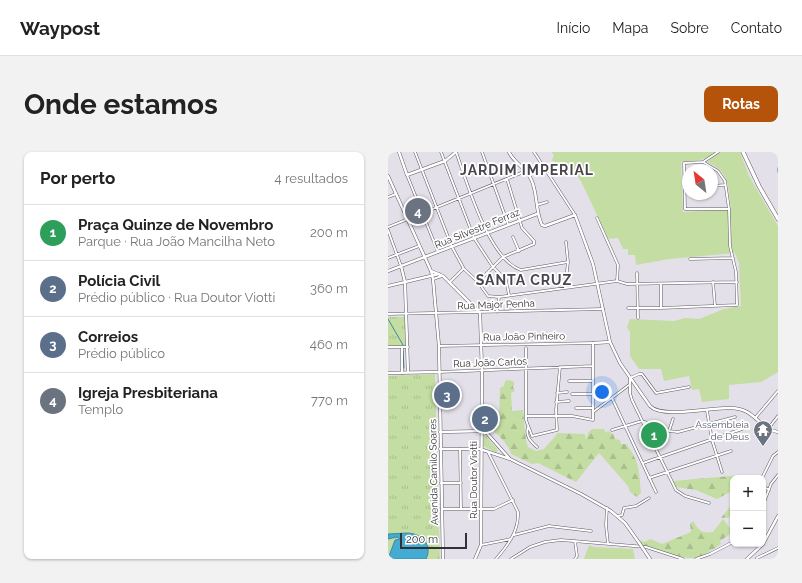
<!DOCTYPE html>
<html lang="pt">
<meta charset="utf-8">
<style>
:root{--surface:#fff;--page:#f2f2f2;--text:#222;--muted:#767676;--line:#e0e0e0;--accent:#b45309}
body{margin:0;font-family:Raleway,sans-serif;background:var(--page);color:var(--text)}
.controls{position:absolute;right:12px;bottom:12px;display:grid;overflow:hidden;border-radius:8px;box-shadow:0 1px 3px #0004}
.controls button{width:36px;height:36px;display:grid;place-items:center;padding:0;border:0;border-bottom:1px solid var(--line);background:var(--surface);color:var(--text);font:20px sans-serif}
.compass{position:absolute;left:294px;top:12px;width:36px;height:36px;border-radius:50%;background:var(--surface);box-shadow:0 1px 3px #0004;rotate:330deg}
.scale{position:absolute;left:12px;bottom:10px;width:67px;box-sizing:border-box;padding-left:4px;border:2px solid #333135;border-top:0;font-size:11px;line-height:14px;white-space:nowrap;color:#333135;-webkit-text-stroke:3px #fff;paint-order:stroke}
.you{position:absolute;left:214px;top:240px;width:14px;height:14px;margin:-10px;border:3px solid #fff;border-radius:50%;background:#1a73e8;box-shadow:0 0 0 6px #1a73e833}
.badge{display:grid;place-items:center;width:26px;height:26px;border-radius:50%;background:var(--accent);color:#fff;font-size:13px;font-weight:700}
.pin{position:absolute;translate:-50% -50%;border:2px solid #fff;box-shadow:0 1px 4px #0006}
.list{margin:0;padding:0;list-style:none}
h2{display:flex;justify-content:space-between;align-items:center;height:52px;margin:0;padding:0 16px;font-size:17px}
h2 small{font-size:13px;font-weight:400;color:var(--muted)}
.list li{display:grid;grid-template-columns:26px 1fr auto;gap:12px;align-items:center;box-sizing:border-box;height:56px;padding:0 16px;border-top:1px solid var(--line)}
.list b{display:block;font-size:15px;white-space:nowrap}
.list p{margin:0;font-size:13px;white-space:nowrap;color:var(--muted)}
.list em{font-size:13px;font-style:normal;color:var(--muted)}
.map{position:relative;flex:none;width:390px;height:407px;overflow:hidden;border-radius:8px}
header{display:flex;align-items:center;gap:24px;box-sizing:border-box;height:56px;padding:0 20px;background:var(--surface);border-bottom:1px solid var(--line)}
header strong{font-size:19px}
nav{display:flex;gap:22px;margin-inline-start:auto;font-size:14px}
.intro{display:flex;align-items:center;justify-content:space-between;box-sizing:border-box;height:96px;padding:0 24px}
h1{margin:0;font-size:28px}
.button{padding:10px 18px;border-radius:8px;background:var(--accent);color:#fff;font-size:14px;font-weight:700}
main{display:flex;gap:24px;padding:0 24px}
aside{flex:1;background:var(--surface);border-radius:8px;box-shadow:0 1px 3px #0004}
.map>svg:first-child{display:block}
</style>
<header>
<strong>Waypost</strong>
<nav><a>Início</a><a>Mapa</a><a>Sobre</a><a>Contato</a></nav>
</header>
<div class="intro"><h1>Onde estamos</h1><a class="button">Rotas</a></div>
<main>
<aside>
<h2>Por perto<small>4 resultados</small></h2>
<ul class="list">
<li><span class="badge" style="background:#2e9e5b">1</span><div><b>Praça Quinze de Novembro</b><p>Parque · Rua João Mancilha Neto</p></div><em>200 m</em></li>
<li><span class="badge" style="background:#5c6f8a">2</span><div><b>Polícia Civil</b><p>Prédio público · Rua Doutor Viotti</p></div><em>360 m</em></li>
<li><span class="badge" style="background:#5c6f8a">3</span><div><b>Correios</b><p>Prédio público</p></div><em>460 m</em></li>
<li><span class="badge" style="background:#6b7280">4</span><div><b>Igreja Presbiteriana</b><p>Templo</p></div><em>770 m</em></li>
</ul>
</aside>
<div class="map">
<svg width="390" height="407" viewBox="0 0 390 407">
<defs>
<pattern id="forest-firs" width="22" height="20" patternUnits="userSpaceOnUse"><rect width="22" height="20" fill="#c3dda2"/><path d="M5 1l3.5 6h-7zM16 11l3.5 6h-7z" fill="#a8be8c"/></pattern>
<pattern id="park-tufts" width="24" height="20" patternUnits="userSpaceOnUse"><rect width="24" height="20" fill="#c3dda2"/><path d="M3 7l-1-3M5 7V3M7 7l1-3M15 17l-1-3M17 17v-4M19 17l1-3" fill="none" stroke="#a8be8c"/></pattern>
</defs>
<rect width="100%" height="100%" fill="#e4e0e9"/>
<path fill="#c3dda2" d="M163,0H328C318,9 306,9 293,10L295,60L343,57C340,36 342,19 319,10L331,0H352L361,24L390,74V220L373,230L341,233V247L314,250L311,237L304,238L301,224L276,229L273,217H251L242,204V180L239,175L242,167L286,169L297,166L311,167L336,157L353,154L351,111L347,101L281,107L248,113L247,103H240V97H235L230,86L220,87L194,31L183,14L171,15L164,8L166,3Z
M201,393L206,395L245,397L247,407H196Z"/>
<path fill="url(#forest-firs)" d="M121,228L126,230L125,235L127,239L123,241L124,259L135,258L138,289L140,295L148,299L156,297L170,281L197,282L198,288L200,281L204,277H216L218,281L220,279L225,282L227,287L232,288L233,292H238C252,309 251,320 253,341L249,345L242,340L240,334L211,301L188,330L150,311L144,312L123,302C122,295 110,281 103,278L111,266L112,236L116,234L117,229Z
M354,323L355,326H345V347L342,340L329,347L308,338L288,335L285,329Z
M345,351V365L333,366Z
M335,367L345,380L332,389L333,392C325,397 317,403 308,406C291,407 270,397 254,393L251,388L256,390L263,387L274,392L303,380L302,372L305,369C311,378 313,382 325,380Z"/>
<path fill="url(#park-tufts)" d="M0,165H17V195L0,194Z
M47,222L52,407H0V224Z
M256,271L277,279L264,287Z
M96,282L109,297V301L95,294Z"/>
<path fill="#44acd3" stroke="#3f87a4" d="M20,381C34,382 45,393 38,407H0L7,388L13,387L8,385L0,387V382Z"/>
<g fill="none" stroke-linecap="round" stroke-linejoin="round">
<path stroke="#3f87a4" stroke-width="1" d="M390,16V20
M0,167L15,193
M15,199L16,216"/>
<defs>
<path id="street" d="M27,0L64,95L76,117L90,130L100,144L111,145L229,129
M53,0L86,86L105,115L118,128L121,143
M68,0C79,30 101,108 133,118L180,110
M94,0L120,72
M146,0L187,63
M315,10L330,0
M19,23L50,100
M324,34L337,33
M0,45L8,42
M149,53L159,50
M209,66L230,113L229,129
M0,75L138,19
M0,78L13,114
M125,85L131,99
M0,106L31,94
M302,107L345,106
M249,121L250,166
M45,127L54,124
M229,129L239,132L349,130
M62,130L75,117
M90,130L115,105L146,92V89L134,76L119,27
M325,130L327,154
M273,132V156
M177,136L180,110L178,90
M240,156H273L349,153L348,120L342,94L341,57L337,29L330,19L315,10L296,11L297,57H341
M109,160L111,145
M0,162L215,157
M51,194L205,191V268L184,264H138
M0,195H20
M14,195V221
M138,196V268L144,284L169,278L168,258L172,215
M51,220L205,214
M181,229H204
M301,235L268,241L254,222H251L242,226V241L244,248L288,338L297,344L321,351
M169,241L179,240
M184,242H205
M224,246L268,340
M168,250L181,249
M188,256H205
M319,259L324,288L334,320
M205,260L241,233
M368,265L390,239
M140,275C137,284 143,290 149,295
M380,277L390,264
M224,278L254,269L281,279L290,280L347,265
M281,279L285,267
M72,297L73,357
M100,300L130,360C131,379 120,393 108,407
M255,311L354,277
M261,326L343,299
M374,326L385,304L390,300
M53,331H73
M375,334L381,338
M375,353L383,332L390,323
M219,356L218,373L220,392
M54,357H106L125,348
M229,364L234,363L236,356L248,354L261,346
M126,383L161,374L203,379
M93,393L123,387
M369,406L390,396
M123,407L142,395L157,390L173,388L258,395L295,407
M187,407L189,404L187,389
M308,407L322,402L345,390"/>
<path id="secondary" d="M11,0L19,23L57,9L68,0
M121,0C126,11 138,16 143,27C150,41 147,59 154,73L157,74L187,63L205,112L222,190L232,211L262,254C274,267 324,255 342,256C368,256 369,276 390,280
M0,24L43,119L45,127L51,194L55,407
M13,114L17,130L20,221
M0,119L149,62
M43,119L55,124L92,161L94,218L93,393L87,407
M0,134L51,122
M205,191L222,190
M0,221L51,220
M52,280L97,279L121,306
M52,297H92L122,307L193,342L223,359L237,371L252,392
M375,392L390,364
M256,398L262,407
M359,407L375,392"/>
<path id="highway" d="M355,0L371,34L390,67"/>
</defs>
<use href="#street" stroke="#5e5b63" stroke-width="3"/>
<use href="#secondary" stroke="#5e5b63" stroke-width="3.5"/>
<use href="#highway" stroke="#5e5b63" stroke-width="4.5"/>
<use href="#street" stroke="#fff" stroke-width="2"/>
<use href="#secondary" stroke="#fff" stroke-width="2.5"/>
<use href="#highway" stroke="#fff" stroke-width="3.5"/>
<defs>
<path id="secondary-bridge" d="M252,392L256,398"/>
</defs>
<use href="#secondary-bridge" stroke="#5e5b63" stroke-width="3.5" stroke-linecap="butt"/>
<use href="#secondary-bridge" stroke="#fff" stroke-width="2.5"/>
</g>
<defs>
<symbol id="temple-pin" viewBox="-11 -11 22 30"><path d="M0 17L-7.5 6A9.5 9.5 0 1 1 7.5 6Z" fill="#6b7280" stroke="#fff"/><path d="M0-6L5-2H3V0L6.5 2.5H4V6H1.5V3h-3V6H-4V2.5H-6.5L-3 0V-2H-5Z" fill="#fff"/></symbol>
</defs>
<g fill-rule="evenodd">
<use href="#temple-pin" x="364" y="267" width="22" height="30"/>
</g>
<g text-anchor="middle" stroke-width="3.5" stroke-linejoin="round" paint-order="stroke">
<g font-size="10" fill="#333135" stroke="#fff">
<text transform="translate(89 76) rotate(-22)" y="4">Rua Silvestre Ferraz</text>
<text transform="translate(108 152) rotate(-2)" y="4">Rua Major Penha</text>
<text transform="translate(136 184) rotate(-1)" y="4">Rua João Pinheiro</text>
<text transform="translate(102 210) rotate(-2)" y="4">Rua João Carlos</text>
<text transform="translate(45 320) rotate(-91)" y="4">Avenida Camilo Soares</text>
<text transform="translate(85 328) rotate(-90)" y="4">Rua Doutor Viotti</text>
</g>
<g font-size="10" fill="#5b616d" stroke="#fff" text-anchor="end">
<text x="361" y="276">Assembleia<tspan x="361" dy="12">de Deus</tspan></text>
</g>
<g font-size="14" font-weight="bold" letter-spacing="1" fill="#48454c" stroke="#fff">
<text x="139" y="23">JARDIM IMPERIAL</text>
<text x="136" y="133">SANTA CRUZ</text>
</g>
</g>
</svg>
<div class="controls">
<button>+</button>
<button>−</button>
</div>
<svg class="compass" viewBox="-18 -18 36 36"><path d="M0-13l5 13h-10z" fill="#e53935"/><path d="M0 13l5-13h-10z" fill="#767676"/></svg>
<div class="scale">200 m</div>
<div class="you"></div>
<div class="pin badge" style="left:266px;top:283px;background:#2e9e5b">1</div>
<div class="pin badge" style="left:97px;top:267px;background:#5c6f8a">2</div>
<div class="pin badge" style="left:59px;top:243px;background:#5c6f8a">3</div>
<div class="pin badge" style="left:30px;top:59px;background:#6b7280">4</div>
</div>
</main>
